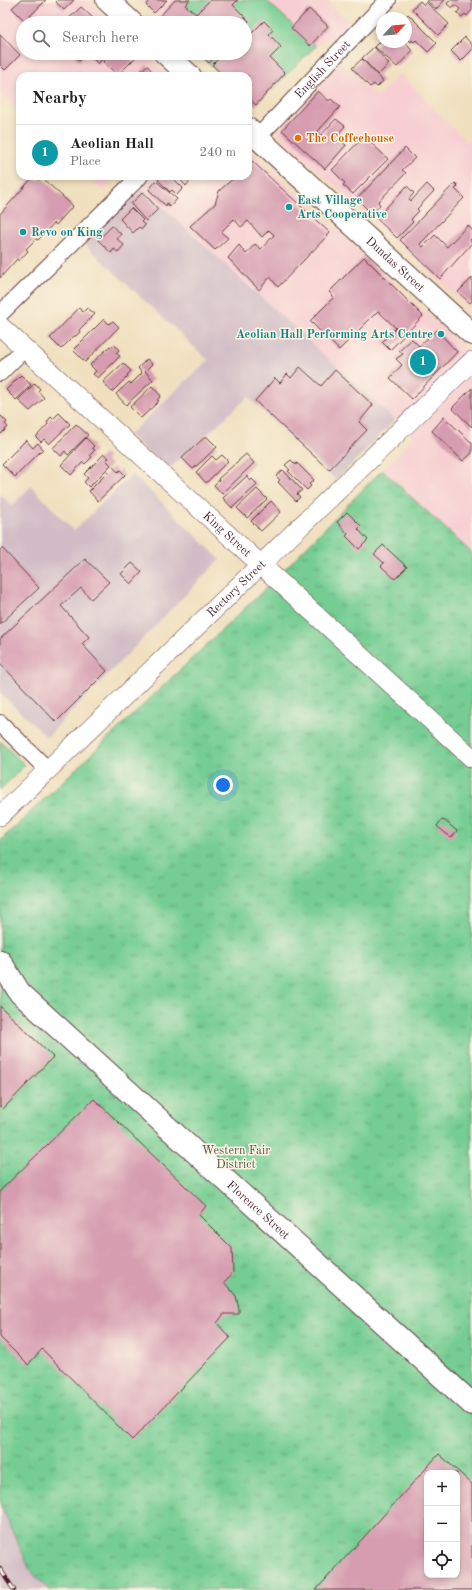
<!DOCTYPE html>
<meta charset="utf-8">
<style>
:root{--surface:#fff;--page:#f6f6f6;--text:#202124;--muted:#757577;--line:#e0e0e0;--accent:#b45309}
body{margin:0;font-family:"Old Standard TT",serif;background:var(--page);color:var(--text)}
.controls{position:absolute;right:12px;bottom:12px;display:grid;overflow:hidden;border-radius:8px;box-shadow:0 2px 6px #0003}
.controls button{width:36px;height:36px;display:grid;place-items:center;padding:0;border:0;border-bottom:1px solid var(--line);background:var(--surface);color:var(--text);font:20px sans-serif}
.compass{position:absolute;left:376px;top:12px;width:36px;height:36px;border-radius:50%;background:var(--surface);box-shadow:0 2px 6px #0003;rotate:64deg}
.you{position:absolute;left:223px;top:785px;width:14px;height:14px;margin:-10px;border:3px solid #fff;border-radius:50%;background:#1a73e8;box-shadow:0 0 0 6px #1a73e833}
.badge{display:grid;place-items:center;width:26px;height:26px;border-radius:50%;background:var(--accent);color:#fff;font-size:13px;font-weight:700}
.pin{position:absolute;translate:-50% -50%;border:2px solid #fff;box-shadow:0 1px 4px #0006}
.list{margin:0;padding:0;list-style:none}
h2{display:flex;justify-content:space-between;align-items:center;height:52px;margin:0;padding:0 16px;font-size:17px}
h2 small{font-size:13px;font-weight:400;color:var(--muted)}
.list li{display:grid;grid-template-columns:26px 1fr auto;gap:12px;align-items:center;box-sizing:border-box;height:56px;padding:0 16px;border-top:1px solid var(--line)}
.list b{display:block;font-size:15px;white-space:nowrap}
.list p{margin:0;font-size:13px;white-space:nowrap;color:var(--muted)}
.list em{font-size:13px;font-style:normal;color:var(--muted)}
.icon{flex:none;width:22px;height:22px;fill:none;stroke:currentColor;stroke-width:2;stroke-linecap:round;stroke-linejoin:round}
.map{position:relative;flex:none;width:472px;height:1590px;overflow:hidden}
.search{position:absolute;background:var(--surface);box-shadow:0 2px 6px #0003;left:16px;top:16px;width:236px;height:44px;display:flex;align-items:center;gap:10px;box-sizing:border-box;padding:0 14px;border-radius:22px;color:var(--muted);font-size:15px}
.panel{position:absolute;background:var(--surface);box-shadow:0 2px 6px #0003;left:16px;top:72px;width:236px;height:108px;border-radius:12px}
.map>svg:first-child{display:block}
</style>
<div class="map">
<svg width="472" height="1590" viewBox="0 0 472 1590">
<defs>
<pattern id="park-tufts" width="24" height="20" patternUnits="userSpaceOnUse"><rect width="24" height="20" fill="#75cd93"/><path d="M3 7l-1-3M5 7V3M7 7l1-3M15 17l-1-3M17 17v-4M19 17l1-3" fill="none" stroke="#62a678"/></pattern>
</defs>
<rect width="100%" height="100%" fill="#fcf5e5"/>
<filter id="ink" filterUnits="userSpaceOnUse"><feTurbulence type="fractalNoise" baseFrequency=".025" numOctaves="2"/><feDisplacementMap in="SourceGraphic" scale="8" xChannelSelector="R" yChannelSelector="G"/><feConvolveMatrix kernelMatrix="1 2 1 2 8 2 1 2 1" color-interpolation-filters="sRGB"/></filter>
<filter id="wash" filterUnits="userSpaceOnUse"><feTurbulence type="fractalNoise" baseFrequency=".012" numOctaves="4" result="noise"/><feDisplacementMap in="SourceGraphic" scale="16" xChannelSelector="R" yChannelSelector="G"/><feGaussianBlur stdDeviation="0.9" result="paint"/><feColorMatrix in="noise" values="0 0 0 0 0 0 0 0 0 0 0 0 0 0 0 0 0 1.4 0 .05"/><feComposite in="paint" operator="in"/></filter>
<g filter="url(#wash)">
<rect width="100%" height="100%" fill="#f0e0bf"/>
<path fill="#f7cfd2" d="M0,0H87L112,23H23V53H144L169,76H20V111L0,92Z
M138,0H178L159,19Z
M266,0H326L352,24L316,46Z
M341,63L377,97L400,73L467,142L472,137V311L277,133Z
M248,149L472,355V553L382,470L414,438L129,176H248Z
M88,176H118L103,191Z"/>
<path fill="#d2bdc6" d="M143,189L395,420L336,480L248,397L168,470L129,435L208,360L81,241Z
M132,474L220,559L47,737L0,693V494L12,506L31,486L74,531Z
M0,1503L30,1570L49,1590H0Z"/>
<path fill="#75cd93" stroke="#60765f" d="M178,0H266L316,46L255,105L248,99V76H223L197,53H245V23H164L159,19Z
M0,741L25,765L0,790Z"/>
<path fill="url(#park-tufts)" stroke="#60765f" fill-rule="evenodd" d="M382,470L472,553V1590H49L30,1570L0,1503V841L261,593ZM427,1473H457V1575H427Z"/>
<g id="blocks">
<path fill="#d69cb0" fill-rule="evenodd" d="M21,0H46L25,21L12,8Z
M58,0H74L64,10L56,2Z
M150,0H167L154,13L146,5Z
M175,0H190L185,5L196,14L210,0H238L233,5L249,21L245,25V23H166L159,17Z
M426,0H445L436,9Z
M450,0H472V10L467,16L465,14L462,17L457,13L460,9L455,5L452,8L447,4Z
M420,1L424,5L426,2L449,24L438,35L412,9Z
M81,7L93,18L88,23H64Z
M309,9L328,26L310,46L291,28Z
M408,14L437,43L428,52L416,40L414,42L412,40L411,42L406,37L408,35L406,33V18H405Z
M264,21L273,30L269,34L281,47L270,58L285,73L256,105L248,98V76H224L212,65L224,53H245V31L246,30L251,34Z
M0,34L20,55L5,70L0,65Z
M382,35V42H405L412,51L397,67L375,47L381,41L378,39Z
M465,37L472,45V50L461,61L451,51Z
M374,47L389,64L378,75L362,58Z
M71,53H108L98,64L87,53L79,61Z
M113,53H130L135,58L118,75L103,62Z
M198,53H219L209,63Z
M362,59L383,81L377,87L374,84L370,87L352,68Z
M147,65L154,74L152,76H137Z
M318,91L329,101L331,99L340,107L318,131L321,135L336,119L345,126L336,136L346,145L325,169L282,130Z
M364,136L388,159L353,194L343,185L345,183L332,170Z
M405,148L415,158L402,170L406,173L378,202L380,205L372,214L357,199Z
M252,161L330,233L278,287L270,277L259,290L228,258L239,245L246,254L255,244L261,249L274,235L269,230L262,237L248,221L241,227L234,219L221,232L228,238L215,250L190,226L215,204L219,191L236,176H248V165Z
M34,176L39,180L41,177L73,206L56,225L54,223L38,240L36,239L26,249L28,251L19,261L17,259L0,278V214Z
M161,176H171L183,188L177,195L172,190L170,192L158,180Z
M177,176H192L193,177L186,186Z
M156,181L177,199L170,207L167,203L166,206L149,190Z
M455,183L458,186L455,189L464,198L420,244L423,247L435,235L447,247L468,225L472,230V238L470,240L472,243L440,279L400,240Z
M427,184L434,191L417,209L419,211L411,219L413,222L397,238L376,218L407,186L414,193L409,199L411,201Z
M143,192L158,209L146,221L131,204Z
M131,208L143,220L141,222L145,225L142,229L139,227L133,233L120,219Z
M112,226L121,234L117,239L124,245L118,252L114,249L111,253L98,240Z
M364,257L423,316L390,350L382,342L396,328L378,311L339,350L310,321L334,297L329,292Z
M472,278V301L470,303L458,292Z
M79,308L83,312L87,308L95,314L79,330L80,332L76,336H74L61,349L50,338Z
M104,319L109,324L113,321L119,327L85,362L73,350Z
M437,330L457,352L412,399L390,378L402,365L396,359L403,354L399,351L412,339L419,346Z
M114,344L119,350L116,353L120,356L98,378L93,374L96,371L90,365L110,346L111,347Z
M147,359L152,364L145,371L153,380L126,405L116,394L129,382L131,384L142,373L138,368Z
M123,363L131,371L127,375L128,376L112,392L103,382Z
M300,367L321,386L335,370L373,405L359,422L367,430L329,470L255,401L275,378L280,383L287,374L291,378Z
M21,375L31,385L16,400L6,390Z
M35,383L40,389L38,391L44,398L30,411L18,400Z
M152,386L161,396L157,400L159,401L141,418L130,407Z
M472,388V427L452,408Z
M59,413L70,424L49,444L44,439L41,442L36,437L48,424L47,422L51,417L53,419Z
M0,415L7,422L5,424L8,427L1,434L0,433Z
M444,417L472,443V453L463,461L432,431Z
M76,424L88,435L68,455L65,451L61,456L53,448Z
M206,436L217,447L193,469L182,458Z
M86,438L94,446L92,448L95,450L90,455L92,457L85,464L83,462L71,475L61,465Z
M26,440L33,448L38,443L43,449L15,477L2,464Z
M104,454L109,458L106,460L111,465L89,487L84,482L88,478L84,474Z
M246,454L254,463L222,494L214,485L219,480L218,479Z
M222,455L228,461L206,483L196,472L212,456L216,460Z
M291,460L296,465L297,463L314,480L309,484L311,486L307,490L288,471L290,470L285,465Z
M113,467L118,472L120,470L125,475L98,501L89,491Z
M283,470L302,490L297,494L300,497L296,501L278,482L280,480L276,476Z
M247,476L250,481L252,479L257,484L256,486L232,508L223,498Z
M257,489L267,499L247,518L237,508Z
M271,501L281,512L261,531L251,521Z
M347,512L361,526L358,529L368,540L359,549L346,536L348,534L337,522Z
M383,545L407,567L395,579L381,566L384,563L374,554Z
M2,548L39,588L0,624V550Z
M85,559L109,582L91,599L81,588L61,606L89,637L82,644L107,671L56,722L0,663V639Z
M132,563L142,572L131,584L121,574Z
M441,820L443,821L444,820L457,831L451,838L437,826Z
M0,1006L53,1057L3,1109L0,1106Z
M94,1099L206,1206L199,1215L232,1248L233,1273L224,1282L236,1296L239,1309V1314H224L217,1323L230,1338L132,1440L42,1349L28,1365L0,1337V1191Z
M439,1454L472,1484V1590H316ZM427,1473H457V1575H427Z"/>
</g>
</g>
<g filter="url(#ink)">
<use href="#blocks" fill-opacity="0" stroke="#633c41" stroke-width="1"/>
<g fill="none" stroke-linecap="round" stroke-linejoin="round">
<defs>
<g id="minor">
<path id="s1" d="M257,138L388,0"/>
<path d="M0,314L140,176"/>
<path d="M0,373L24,349"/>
<path d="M0,723L47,769"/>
</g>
<g id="tertiary">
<path id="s2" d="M0,326L472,758"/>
<path id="s3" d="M0,816L472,361"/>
</g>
<g id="secondary">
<path d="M107,0L132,23"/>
<path d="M165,53L190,76"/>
<path id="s4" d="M248,129L472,334"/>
<path id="s5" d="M0,961L20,993L472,1404"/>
</g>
</defs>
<use href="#minor" stroke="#633c41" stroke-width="18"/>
<use href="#tertiary" stroke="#633c41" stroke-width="20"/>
<use href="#secondary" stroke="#633c41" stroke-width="24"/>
<use href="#minor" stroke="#fff" stroke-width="16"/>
<use href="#tertiary" stroke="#fff" stroke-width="19"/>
<use href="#secondary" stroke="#fff" stroke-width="22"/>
<defs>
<path id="rail" d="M0,1569L14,1590"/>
</defs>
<use href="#rail" stroke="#4a1f2b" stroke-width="4.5"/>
<use href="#rail" stroke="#fcf5e5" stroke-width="3" stroke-dasharray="9" stroke-linecap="butt"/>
</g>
</g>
<circle fill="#e8710a" stroke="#fcf5e5" stroke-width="1.5" cx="298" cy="138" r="4"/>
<g fill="#0f9aa8" stroke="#fcf5e5" stroke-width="1.5">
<circle cx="289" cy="207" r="4"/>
<circle cx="23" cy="232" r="4"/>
<circle cx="441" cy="334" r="4"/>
</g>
<g text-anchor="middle" stroke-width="3" stroke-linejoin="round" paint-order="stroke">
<g font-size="12" fill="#4a1f2b" stroke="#fcf5e5">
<text dy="4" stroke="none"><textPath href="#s1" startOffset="95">English Street</textPath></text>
<text dy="4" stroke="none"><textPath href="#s4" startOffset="200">Dundas Street</textPath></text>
<text dy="4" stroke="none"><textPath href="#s2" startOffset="308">King Street</textPath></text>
<text dy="4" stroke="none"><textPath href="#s3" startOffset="328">Rectory Street</textPath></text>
<text dy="4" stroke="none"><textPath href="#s5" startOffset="360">Florence Street</textPath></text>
</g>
<g font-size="12" font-weight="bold" fill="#c56008" stroke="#fcf5e5" text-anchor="start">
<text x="306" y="142">The Coffeehouse</text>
</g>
<g font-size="12" font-weight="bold" fill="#0d838f" stroke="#fcf5e5" text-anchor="start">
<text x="297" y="204">East Village<tspan x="297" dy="14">Arts Cooperative</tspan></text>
<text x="31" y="236">Revo on King</text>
<text x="433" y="338" text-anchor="end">Aeolian Hall Performing Arts Centre</text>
</g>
<g font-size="12" fill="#57534a" stroke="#fcf5e5">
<text x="236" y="1154">Western Fair<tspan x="236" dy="14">District</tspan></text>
</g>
</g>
</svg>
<div class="controls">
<button>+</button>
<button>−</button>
<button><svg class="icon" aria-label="locate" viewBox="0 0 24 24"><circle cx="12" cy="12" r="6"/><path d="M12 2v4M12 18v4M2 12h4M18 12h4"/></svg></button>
</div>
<svg class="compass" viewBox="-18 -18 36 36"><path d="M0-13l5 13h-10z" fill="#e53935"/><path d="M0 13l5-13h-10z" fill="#757577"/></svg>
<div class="you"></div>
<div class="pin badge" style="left:423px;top:362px;background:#0f9aa8">1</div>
<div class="search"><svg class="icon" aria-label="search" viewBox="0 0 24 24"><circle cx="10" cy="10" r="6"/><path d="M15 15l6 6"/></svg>Search here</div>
<section class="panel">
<h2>Nearby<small></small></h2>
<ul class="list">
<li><span class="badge" style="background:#0f9aa8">1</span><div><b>Aeolian Hall</b><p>Place</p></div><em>240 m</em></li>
</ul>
</section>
</div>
